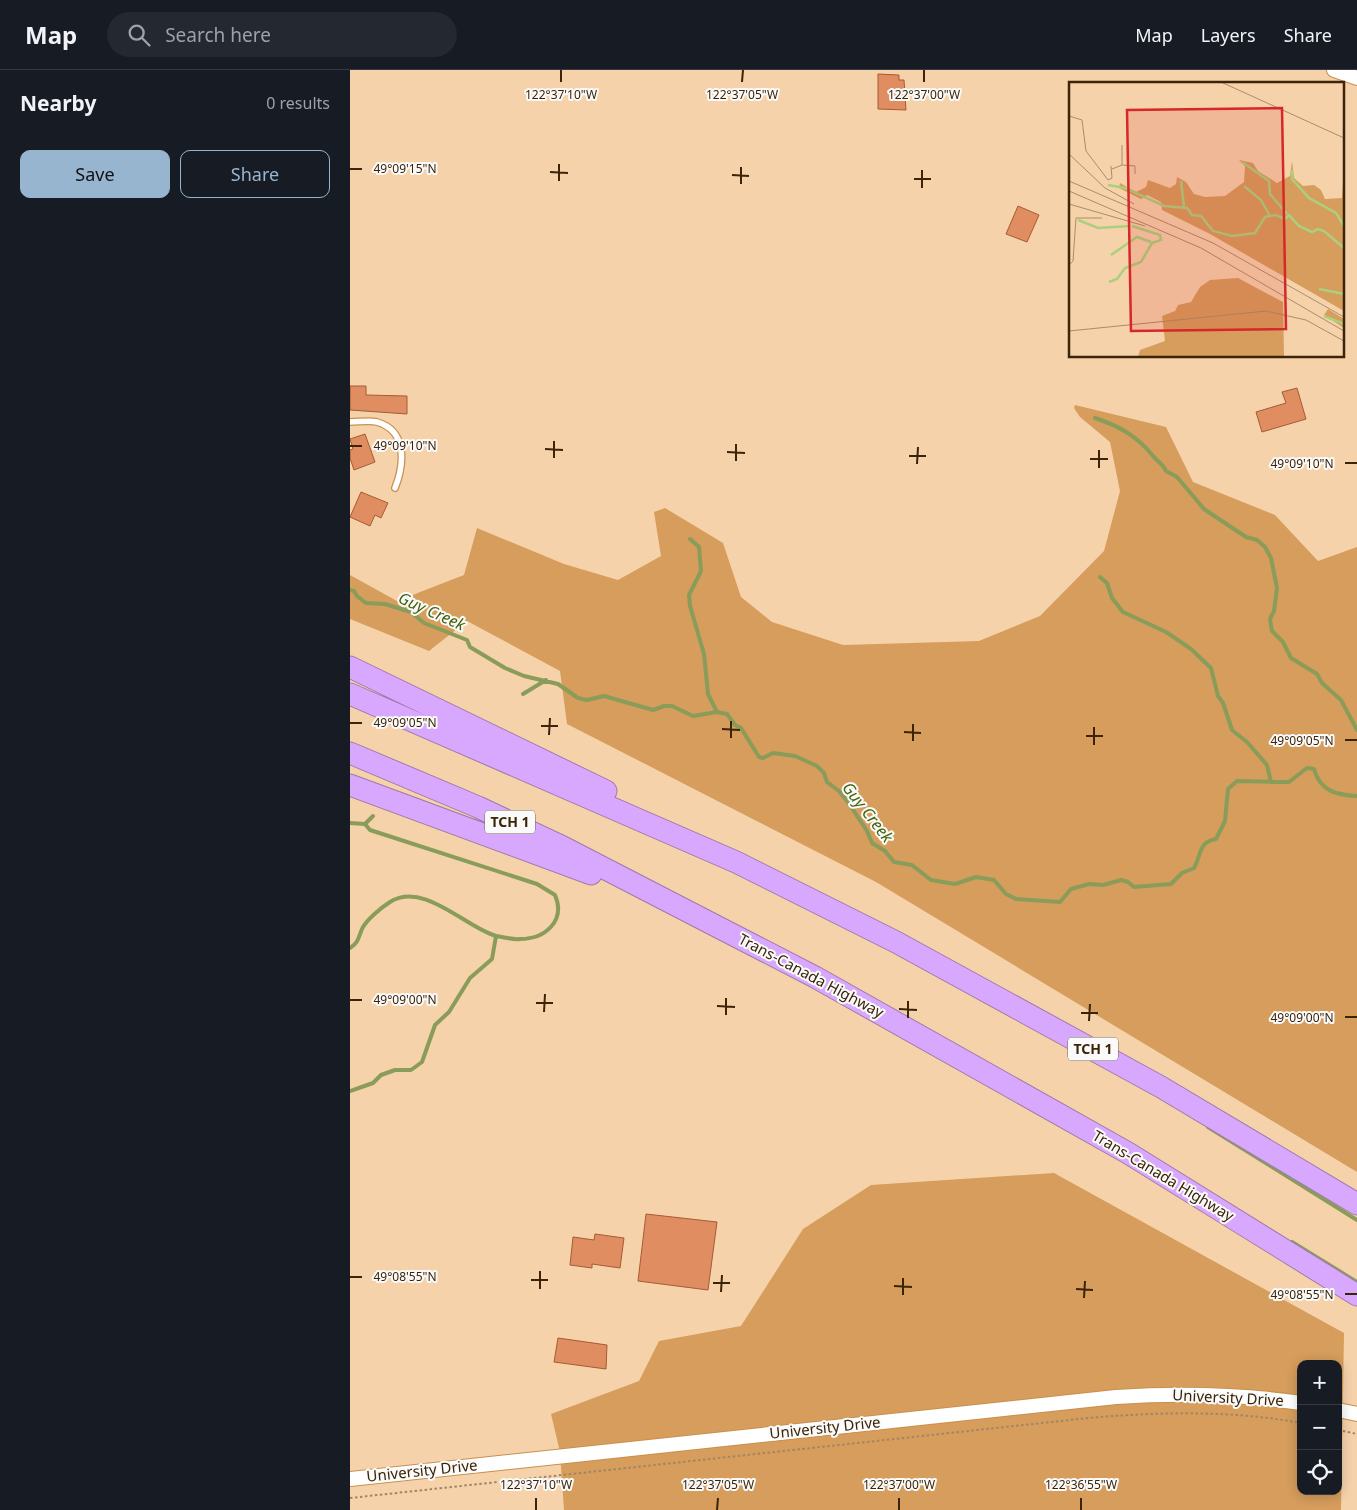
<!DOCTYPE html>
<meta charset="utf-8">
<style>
:root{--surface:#171b24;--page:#242831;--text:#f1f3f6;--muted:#9ea1a6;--line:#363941;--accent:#98b5cf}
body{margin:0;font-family:"Noto Sans",sans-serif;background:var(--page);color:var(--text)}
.controls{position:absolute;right:15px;bottom:15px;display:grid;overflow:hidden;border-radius:10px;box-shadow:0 2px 12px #0003}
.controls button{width:45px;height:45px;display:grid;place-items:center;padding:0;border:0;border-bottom:1px solid var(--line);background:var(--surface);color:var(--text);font:25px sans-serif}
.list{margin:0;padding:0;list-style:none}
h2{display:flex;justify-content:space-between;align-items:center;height:65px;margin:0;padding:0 20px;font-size:21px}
h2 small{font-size:16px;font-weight:400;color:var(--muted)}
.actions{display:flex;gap:10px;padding:15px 20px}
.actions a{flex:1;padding:11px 0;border:1px solid var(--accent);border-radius:10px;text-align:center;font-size:18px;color:var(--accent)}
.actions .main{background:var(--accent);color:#111}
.icon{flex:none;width:28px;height:28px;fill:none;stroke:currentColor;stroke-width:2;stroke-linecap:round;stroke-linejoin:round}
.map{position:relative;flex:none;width:1007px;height:1440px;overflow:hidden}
header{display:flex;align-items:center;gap:30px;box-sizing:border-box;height:70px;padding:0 25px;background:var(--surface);border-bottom:1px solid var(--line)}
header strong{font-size:24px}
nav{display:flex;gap:28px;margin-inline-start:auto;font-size:18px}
.search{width:350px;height:45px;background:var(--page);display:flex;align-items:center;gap:12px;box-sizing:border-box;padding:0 18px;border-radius:28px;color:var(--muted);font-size:19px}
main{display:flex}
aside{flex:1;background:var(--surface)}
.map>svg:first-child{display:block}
</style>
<header>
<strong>Map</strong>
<div class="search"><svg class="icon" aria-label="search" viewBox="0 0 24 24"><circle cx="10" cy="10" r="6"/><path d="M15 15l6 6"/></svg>Search here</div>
<nav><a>Map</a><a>Layers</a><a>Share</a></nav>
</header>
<main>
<aside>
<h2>Nearby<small>0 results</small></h2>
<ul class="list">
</ul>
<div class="actions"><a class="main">Save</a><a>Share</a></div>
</aside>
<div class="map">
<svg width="1007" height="1440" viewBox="0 0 1007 1440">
<rect width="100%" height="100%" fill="#f6d2ab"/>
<path fill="#d69d5c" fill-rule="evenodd" d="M725,335L816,357L843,412L925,445L968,491L1007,477V1102L526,812L217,654L210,601L117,551L79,581L0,549V505L47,531L114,505L127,458L214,494L268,510L311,486L304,442L315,438L373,473L391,527L422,552L493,575L629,571L690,546L754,481L770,421L760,372L730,347L724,338Z
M704,1103L994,1263L991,1440H214L210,1382L201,1344L289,1311L309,1271L391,1256L453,1159L521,1115ZM951,1294H988V1421H951Z"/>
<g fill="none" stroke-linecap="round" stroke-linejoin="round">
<path stroke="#899c5a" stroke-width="4" d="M745,348C769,356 787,366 803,386C808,392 813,394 816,401L827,407L854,439L896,467L907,470L915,477L921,488L927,518L924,541L920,549L922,561L933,572L941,588L967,604L972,613L991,630L1007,660
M340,469L349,477L351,501L339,525L340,536L354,584L358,624L367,642
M750,507L757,513L762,528L773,542L816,562L841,579L861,598L868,626L873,633L882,660L897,672L917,695L921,712
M0,520L4,521L7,526L16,533L35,534L61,542L74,553L117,570L120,577L155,598L174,606L208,614L228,628L237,630L254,626L303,640L314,636H322L343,646L367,642L377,644L385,655L391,658L409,687L413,688L423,683L445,686L467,696L474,703L477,712L489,721L498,732L517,761L522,773L535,781L544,792L562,795L581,810L605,814L626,807L644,810L656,824L666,829L710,832L721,819L739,814L753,815L771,810L778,812L784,817L821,814L832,803L844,798C852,784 848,772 866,769L875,751L878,719L887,711L939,712L957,698L964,699C970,721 986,725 1007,726
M173,624L196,610
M0,753L15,754L23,746
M0,878C9,872 8,868 12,859C16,850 32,837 40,832C74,811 115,857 146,866
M0,1021L23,1013L31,1005L45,1000H61L72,992L85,955L99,942L120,908L142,889L146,866C154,867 163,870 170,869C195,869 216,851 205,825L187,814L20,760L15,754
M858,1057L1007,1150
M942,1172L1007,1212"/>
</g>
<path fill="#df8d61" stroke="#a45c33" d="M528,4L549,5V10H554L556,40L528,39Z
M668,136L689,145L677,172L656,164Z
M0,316H16V325L57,326V344L0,340Z
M947,318L956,349L912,362L906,342L936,333L932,322Z
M15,364L25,392L4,400L0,388V380L3,379L0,369Z
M11,422L38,433L31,448L25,445L20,456L0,447Z
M296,1144L367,1152L358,1220L288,1211Z
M245,1164L274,1168L270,1198L242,1194V1198L220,1195L223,1167L244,1170Z
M208,1268L257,1275L256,1299L204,1292Z"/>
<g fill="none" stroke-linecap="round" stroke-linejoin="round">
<defs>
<path id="service" d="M0,352C8,352 20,350 27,352C58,361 54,395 45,418"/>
<path id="tertiary" d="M984,0L1007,8
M988,1340L1007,1344
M0,1409L766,1327C828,1323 889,1324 951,1333"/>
<path id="motorway" d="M0,597L256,721
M0,624L386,792L546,872L811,1017L1007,1134
M0,683L128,737L213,777L465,907L778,1083L1007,1225
M0,715L241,804"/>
</defs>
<use href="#service" stroke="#c9904d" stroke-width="8"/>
<use href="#tertiary" stroke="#c9904d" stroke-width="16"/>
<use href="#motorway" stroke="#a07aa8" stroke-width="23"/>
<path stroke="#a38562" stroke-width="2" stroke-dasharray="2.5 2.5" stroke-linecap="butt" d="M988,1360L1007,1364
M0,1428L738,1348C809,1342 880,1340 951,1353"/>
<use href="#service" stroke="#fff" stroke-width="5.5"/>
<use href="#tertiary" stroke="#fff" stroke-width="14"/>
<use href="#motorway" stroke="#d7a8fe" stroke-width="21"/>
</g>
<path fill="none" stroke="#3b2407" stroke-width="2" d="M211,12V0M392,12L393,0M574,12V0M0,99H12M200,102L218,103M382,105L399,106M564,109H581M209,111V94M391,114V97M572,118V100M0,376H12M195,379L213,380M377,382L395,383M559,386H576M204,388V371M740,389H758M386,391V374M995,393H1007M567,394L568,377M749,398V380M0,653H12M191,656H208M372,659L390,660M554,662L571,663M199,665L200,648M736,666H753M381,668V651M995,670H1007M563,671V654M744,675V657M0,930H12M186,933H203M367,936L385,937M549,939L567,940M194,942L195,924M731,943H748M376,945V928M995,947H1007M558,948V931M739,951L740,934M0,1207H12M181,1210H198M363,1213H380M544,1216L562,1217M190,1219V1201M726,1219L743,1220M371,1222L372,1205M995,1224H1007M553,1225V1208M734,1228L735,1211M186,1440V1428M367,1440L368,1428M549,1440V1428M731,1440V1428"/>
<g text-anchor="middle" stroke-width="4" stroke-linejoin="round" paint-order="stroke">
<g fill="#fafafa" stroke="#746450" stroke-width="1">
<rect x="135" y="740.5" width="50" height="23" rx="4"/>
<rect x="718" y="967.5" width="50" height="23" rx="4"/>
</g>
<g font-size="14" font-weight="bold" fill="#3b2407">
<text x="160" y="757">TCH 1</text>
<text x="743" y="984">TCH 1</text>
</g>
<g font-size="15" fill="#3b2407" stroke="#fafafa">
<text transform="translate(461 906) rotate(28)" y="5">Trans-Canada Highway</text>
<text transform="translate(813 1106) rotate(31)" y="5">Trans-Canada Highway</text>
<text transform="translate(878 1328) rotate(3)" y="5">University Drive</text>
<text transform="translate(475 1358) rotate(-6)" y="5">University Drive</text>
<text transform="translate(72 1401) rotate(-6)" y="5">University Drive</text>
</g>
<g font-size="16" font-style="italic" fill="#426207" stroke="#fafafa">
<text transform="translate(82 541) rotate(24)" y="6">Guy Creek</text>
<text transform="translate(518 742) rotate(52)" y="6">Guy Creek</text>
</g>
</g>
<g transform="translate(719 12)">
<rect width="275" height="275" fill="#f6d2ab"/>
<path d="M170,78L184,81L189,89L208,101L221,94L223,79L225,96L234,104L245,103L252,108L256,117L273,116L275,88V229L141,152L93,128L92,120L78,113L72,117L50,106L51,101L67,110L77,105L79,98L101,106L107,102L108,95L117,100L125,112L136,115L156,114L175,100L176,84ZM169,196L214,220L215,275H69L71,268L96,259L93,234L106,229L109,223L122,220L131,205L141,198ZM259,227L275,237V246L255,233Z" fill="#d69d5c"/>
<path fill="none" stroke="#aad07e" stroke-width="2.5" d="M173,80L200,99L201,112L218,132M223,88V97L240,116L267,131L275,144M112,99L115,125M39,103L56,106L95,124L118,126L123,133L132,134L144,149L163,154L186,151L196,135L207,133L216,137L220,133L230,144L243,150L249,147L255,149L275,166M175,104L192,118L201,134M9,138L29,146L61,144M42,173L68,155L82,160M40,200L48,197L56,186L72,180L83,161L92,158L91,153L63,144M250,207L275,212M255,234L275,242"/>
<path fill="none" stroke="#ab8c69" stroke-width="1" d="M152,0L275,56M0,34L13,38L17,69L39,98L43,96L42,84M0,72L36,106L65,122M0,74V0M53,83L66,84V92M43,87L53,83V63M0,99L144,161L275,235M0,109L132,166L275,249M0,122L76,144M0,183L4,179L7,136H33M0,249L197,229L237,238L275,259"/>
<path fill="#d62828" fill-opacity="0.15" stroke="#d62828" stroke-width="2.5" d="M213,26L217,247L62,249L58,28Z"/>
<rect width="275" height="275" fill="none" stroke="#3b2407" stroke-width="2.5"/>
</g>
<g font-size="12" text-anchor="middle" fill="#3b2407" stroke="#fafafa" stroke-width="4" stroke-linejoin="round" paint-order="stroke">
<text x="211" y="29">122°37'10"W</text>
<text x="392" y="29">122°37'05"W</text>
<text x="574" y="29">122°37'00"W</text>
<text x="55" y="103">49°09'15"N</text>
<text x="55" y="380">49°09'10"N</text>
<text x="952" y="398">49°09'10"N</text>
<text x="55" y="657">49°09'05"N</text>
<text x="952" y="675">49°09'05"N</text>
<text x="55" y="934">49°09'00"N</text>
<text x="952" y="952">49°09'00"N</text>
<text x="55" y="1211">49°08'55"N</text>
<text x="952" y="1229">49°08'55"N</text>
<text x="186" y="1419">122°37'10"W</text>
<text x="368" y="1419">122°37'05"W</text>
<text x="549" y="1419">122°37'00"W</text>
<text x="731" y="1419">122°36'55"W</text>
</g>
</svg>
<div class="controls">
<button>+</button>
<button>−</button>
<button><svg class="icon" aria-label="locate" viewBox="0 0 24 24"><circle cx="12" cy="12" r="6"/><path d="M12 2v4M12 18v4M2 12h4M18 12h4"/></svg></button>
</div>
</div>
</main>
